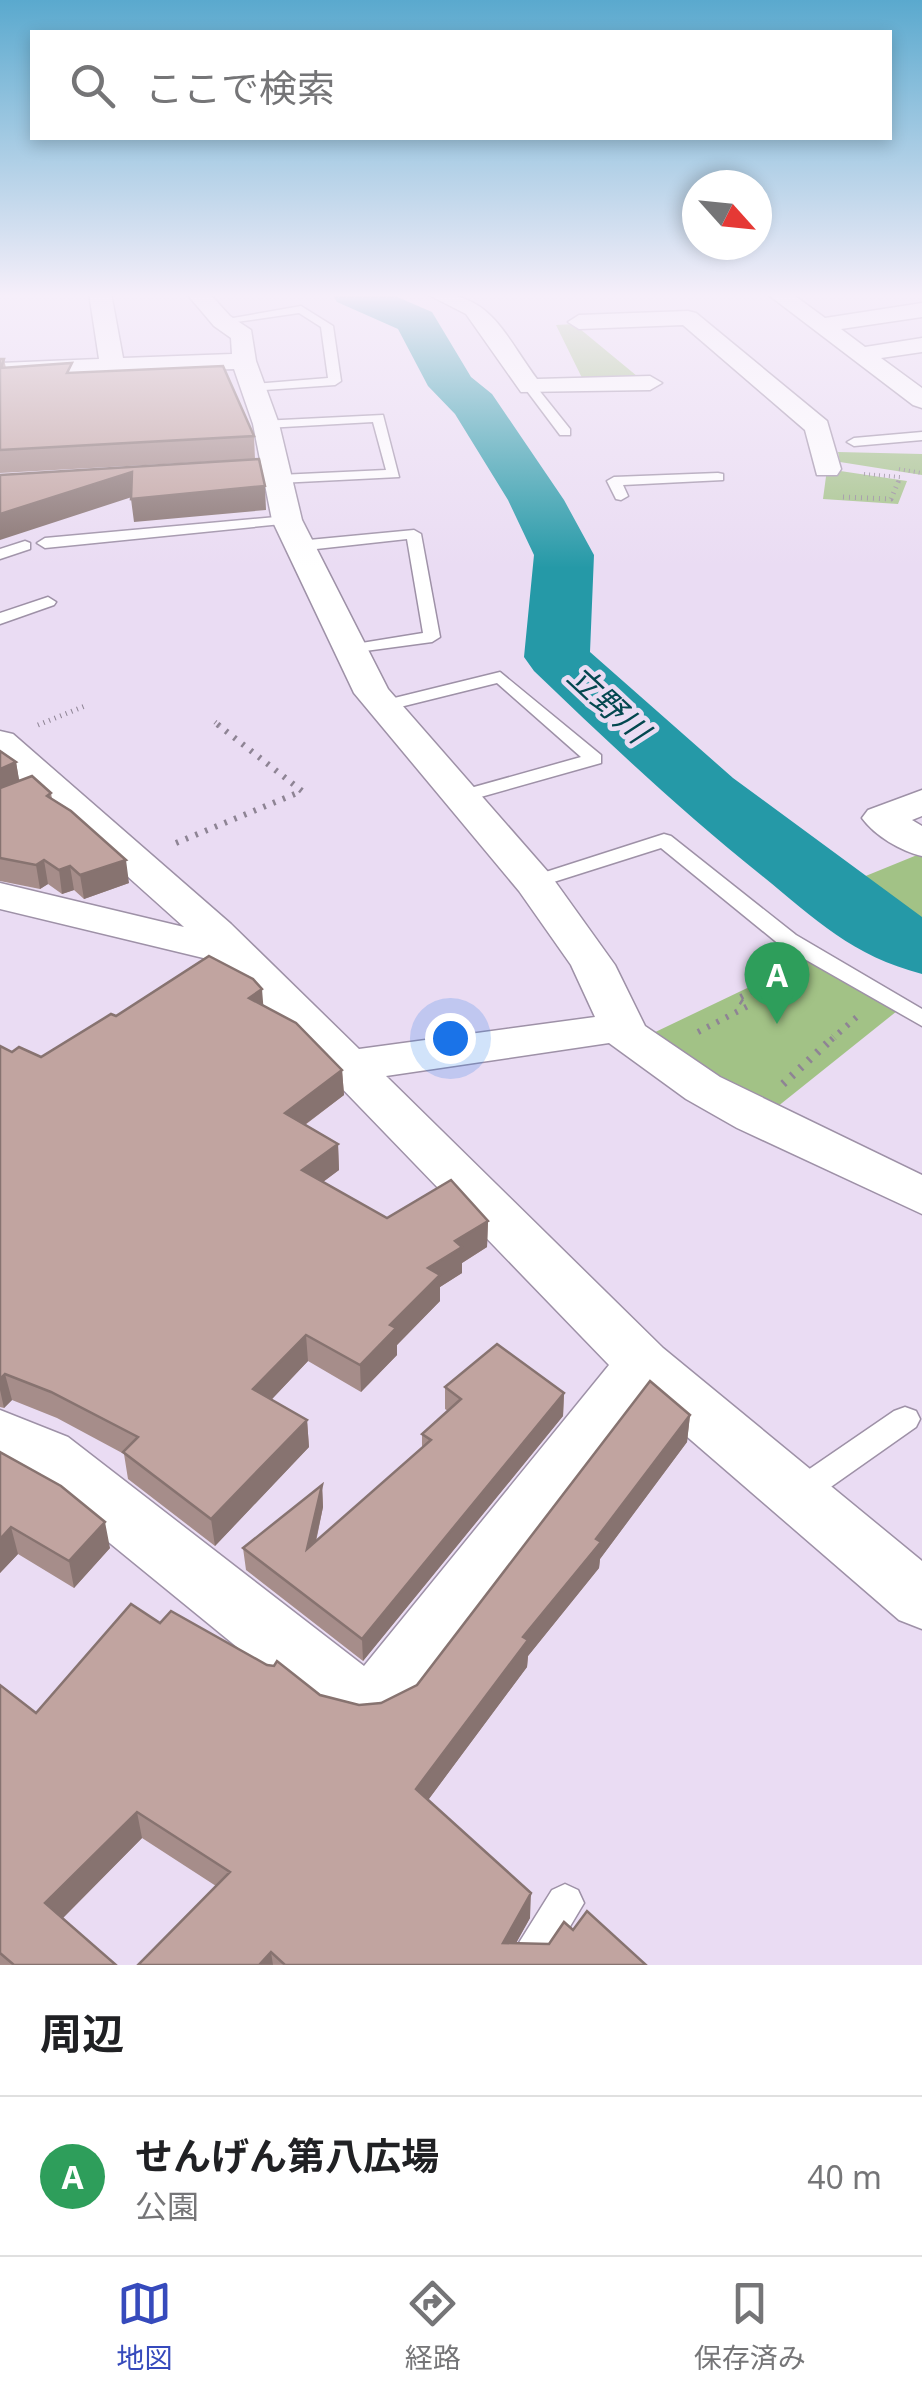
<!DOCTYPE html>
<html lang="ja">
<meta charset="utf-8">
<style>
:root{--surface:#fff;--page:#f2f2f2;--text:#202124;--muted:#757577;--line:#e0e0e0;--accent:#364abc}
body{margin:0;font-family:"Noto Sans","Noto Sans JP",sans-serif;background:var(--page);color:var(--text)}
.compass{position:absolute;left:682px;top:170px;width:90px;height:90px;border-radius:50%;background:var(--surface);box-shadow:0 5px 15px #0003;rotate:117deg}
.you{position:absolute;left:450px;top:1038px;width:35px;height:35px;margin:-25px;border:8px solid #fff;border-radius:50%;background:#1a73e8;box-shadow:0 0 0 15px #1a73e833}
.badge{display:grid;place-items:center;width:65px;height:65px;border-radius:50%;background:var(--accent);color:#fff;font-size:32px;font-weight:700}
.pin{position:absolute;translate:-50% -82px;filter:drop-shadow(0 2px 5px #0008)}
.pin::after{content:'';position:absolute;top:52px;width:35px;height:30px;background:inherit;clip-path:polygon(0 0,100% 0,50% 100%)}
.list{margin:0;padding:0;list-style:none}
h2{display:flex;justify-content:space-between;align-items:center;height:130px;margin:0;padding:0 40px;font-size:42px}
h2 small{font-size:32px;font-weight:400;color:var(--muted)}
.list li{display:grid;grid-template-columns:65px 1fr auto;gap:30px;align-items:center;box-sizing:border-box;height:160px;padding:0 40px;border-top:2px solid var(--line)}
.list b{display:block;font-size:38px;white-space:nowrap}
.list p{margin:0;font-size:32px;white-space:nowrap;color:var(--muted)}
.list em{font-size:32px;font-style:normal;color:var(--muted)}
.icon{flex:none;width:55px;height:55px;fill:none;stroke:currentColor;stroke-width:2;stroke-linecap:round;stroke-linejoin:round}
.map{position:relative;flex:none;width:922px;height:1965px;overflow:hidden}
.search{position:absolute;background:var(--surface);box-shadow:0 5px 15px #0003;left:30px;right:30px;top:30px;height:110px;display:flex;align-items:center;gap:25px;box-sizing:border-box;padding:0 35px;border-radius:0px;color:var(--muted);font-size:38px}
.sheet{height:290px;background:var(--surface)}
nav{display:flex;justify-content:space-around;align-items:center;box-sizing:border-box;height:140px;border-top:2px solid var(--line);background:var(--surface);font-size:28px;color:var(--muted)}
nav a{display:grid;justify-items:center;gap:5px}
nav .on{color:var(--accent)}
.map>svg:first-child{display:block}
</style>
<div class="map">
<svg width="922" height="1965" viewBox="0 0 922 1965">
<rect width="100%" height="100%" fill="#eadcf3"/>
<path fill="#a2c286" d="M574,324L643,381L585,384L556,325Z
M838,452L922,454V475L840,462Z
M827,469L907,481L898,504L823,499Z
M922,853V930L846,884Z
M810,958L897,1011L777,1107L647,1036Z"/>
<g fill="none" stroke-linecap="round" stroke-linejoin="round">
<path fill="#2599a7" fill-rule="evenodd" d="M331,293H388L432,312L471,377L492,394L564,500L594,555L590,652L733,778L922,917V974C852,956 815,919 761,875C681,811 608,742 534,671L524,657L534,555L508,500L455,414L428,386L398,329L337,302Z"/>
<defs>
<path id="lane" d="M301,306L333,326L341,381L335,385L249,391V385L253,384L328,378L321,327L299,313L222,324L216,321Z
M526,384H534L570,429V435H560L524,387Z
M383,415L399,477L279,483L272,479L279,475L386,470L373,422L266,428L259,424L261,421Z
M922,432V440L854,446L847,442L854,438Z
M718,473L723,474V480L623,485L628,496L621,500L616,499L607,481L614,477Z
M287,516L294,520L292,523L45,548L37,543L45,538Z
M414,530L421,534L440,637L432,642L343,654V646L423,633L407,539L298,551L290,546L298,541Z
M25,541L30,543V549L0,559V549Z
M48,597L56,602L54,605L0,624V613Z
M500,672L601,755V763L470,800H456L453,796L456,792L581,757L497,683L384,711L375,706L378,702Z
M664,834L671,836L796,935L922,1009V1026L780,945L661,848L541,886L534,888L524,882L527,878Z
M905,1407L916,1411L920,1419L916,1427L808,1503L797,1507L786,1503L781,1494L786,1485L894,1411Z
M565,1884L578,1890L584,1903L547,1965H505L552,1890Z"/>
<path id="street" d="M89,293H111L123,358L232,354L231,338L214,326L186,293H209L230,316L251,330L256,361L279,424L302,520L388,689L549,873L615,965L645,1026L720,1077L922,1175V1214L737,1128L686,1099L609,1043L386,1076L663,1348L922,1561V1629L899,1620L647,1402L415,1709C378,1731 365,1734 324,1718L24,1473L0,1461V1410L68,1437L364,1666L609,1365L220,962L0,909V883L184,927L0,762V731L13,734L231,924L359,1049L595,1017L571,965L519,891L354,693L272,520L253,424L234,369L0,377V363L99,359Z
M425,293C491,291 502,332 537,379L650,376L662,383L650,390L521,392L466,314Z
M766,293H791L825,318L922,303V317L841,329L865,347L922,338V352L881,358L922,388V408L913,405Z
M688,311L696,313L827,421L841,469L837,475H817L805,430L683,325L579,329L568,322L579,315Z
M922,790V816L912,820L922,826V856C901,851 875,836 862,818L868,810Z"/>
</defs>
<use href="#lane" stroke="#9e91a7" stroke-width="3"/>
<use href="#street" stroke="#9e91a7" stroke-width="3"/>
<path stroke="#8e8494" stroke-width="4" stroke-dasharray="1 4" stroke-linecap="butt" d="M899,469L922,473
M864,474L900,477L898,483"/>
<path stroke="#8e8494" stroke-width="5" stroke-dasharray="1 5" stroke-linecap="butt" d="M843,497L891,499L899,480
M215,722L220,726
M38,725L85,706"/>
<path stroke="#8e8494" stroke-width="6" stroke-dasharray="2.5 8" stroke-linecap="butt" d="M176,843L302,791L217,724
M698,1032L748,1006L737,999L784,974
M831,1040L859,1015"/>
<path stroke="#8e8494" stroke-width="8" stroke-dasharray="2.5 9" stroke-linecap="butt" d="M783,1084L834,1037"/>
<use href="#lane" fill="#fff" fill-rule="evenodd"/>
<use href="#street" fill="#fff" fill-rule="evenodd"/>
</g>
<path fill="#a68d8a" d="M0,359H4L6,368L74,373L254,436L255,459L0,473Z
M0,751L16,762L19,781L51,793L52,799L129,883L84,899L74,890L62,894L48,884L40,889L0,881Z
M264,1006L342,1070L344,1095L305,1125L338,1144L339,1170L323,1182L387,1218L488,1221L487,1247L462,1263V1273L440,1287V1301L397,1345V1355L361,1392L308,1361L271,1400L307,1420L309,1447L215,1546L128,1479L124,1454L57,1418L12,1400L4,1408L0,1407V1046L12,1052L41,1057L116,1016Z
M445,1387L564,1393L563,1416L363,1661L246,1570L243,1548L322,1485L323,1507L316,1542L422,1447V1434L448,1411L445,1409Z
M690,1415L687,1442L600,1559L599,1568L528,1656L527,1667L428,1800L530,1918L516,1943L549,1944L573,1930L646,1965H138L216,1886L142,1838L63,1918L116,1965H0V1685L36,1713L160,1623L320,1695L359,1705L381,1703L417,1685Z
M0,1452L110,1548L74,1588L18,1554L0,1573Z"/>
<path fill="#877370" d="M132,472L135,496L0,540V514Z
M265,486L266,510L134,522L131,499Z
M16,762L20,785L0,794V769Z
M44,860L48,884L40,889L36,865Z
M126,860L129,883L84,899L80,875Z
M70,866L74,890L62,894L59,870Z
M262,989L264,1014L249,998Z
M342,1070L344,1095L287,1138L285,1113Z
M338,1144L339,1170L304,1196L302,1170Z
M488,1221L487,1247L462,1263V1273L440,1287V1301L397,1345V1355L361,1392L360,1365L428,1268L455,1241Z
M306,1335L308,1361L256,1416L253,1389Z
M5,1374L12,1400L4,1408L0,1390V1379Z
M564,1393L563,1416L363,1661L362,1639Z
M690,1415L687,1442L600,1559L599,1568L528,1656L527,1667L417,1815L416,1789L523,1637Z
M307,1420L309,1447L215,1546L211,1519Z
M322,1485L323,1507L309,1572L307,1549Z
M105,1522L110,1548L74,1588L69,1561Z
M11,1527L18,1554L0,1573V1539Z
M137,1812L142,1838L53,1928L45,1903Z
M531,1893L530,1918L504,1965L503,1943Z
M271,1952L273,1965H259Z"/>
<path fill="#c1a4a0" stroke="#877370" stroke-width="2.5" d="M0,359H4L1,368L72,363L67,373L223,366L254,436L0,450Z
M259,459L265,486L131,499L132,472L0,514V475Z
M0,751L16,762L0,769Z
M32,776L51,793L47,796L71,811L126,860L80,875L70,866L59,870L44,860L36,865L0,858V788Z
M209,956L253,979L262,989L249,998L296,1023L342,1070L285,1113L338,1144L302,1170L387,1218L451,1180L488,1221L455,1241L462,1247L428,1268L440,1275L390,1325L396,1328L360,1365L306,1335L253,1389L307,1420L211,1519L123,1452L138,1437L51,1392L5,1374L0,1379V1046L12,1052L19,1047L41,1057L111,1014L116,1016Z
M497,1344L564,1393L362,1639L243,1548L322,1485L307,1549L431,1440L422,1434L461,1399L445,1387Z
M650,1381L690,1415L596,1539L601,1542L523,1637L528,1640L416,1789L531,1893L503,1943L549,1944L564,1922L573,1930L587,1911L646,1965H285L271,1952L259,1965H138L230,1872L137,1812L45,1903L116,1965H14L0,1953V1685L36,1713L131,1604L160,1623L171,1611L267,1665L274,1666L277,1661L320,1695L359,1705L381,1703L417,1685Z
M0,1452L61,1486L105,1522L69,1561L11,1527L0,1539Z"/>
<linearGradient id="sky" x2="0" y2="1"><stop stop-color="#5aa9ce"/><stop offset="0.52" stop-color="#f6effa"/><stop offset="1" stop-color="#f6effa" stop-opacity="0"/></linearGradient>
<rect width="922" height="568" fill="url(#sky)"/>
<g text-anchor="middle" stroke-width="9" stroke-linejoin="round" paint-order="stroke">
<g font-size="32" font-style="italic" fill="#03474f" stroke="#eadcf3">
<text transform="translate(608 704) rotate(43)" y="11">立野川</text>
</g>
</g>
</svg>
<svg class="compass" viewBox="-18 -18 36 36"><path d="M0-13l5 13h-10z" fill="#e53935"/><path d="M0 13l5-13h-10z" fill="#757577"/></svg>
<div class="you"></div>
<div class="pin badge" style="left:777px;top:1024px;background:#2e9e5b">A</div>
<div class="search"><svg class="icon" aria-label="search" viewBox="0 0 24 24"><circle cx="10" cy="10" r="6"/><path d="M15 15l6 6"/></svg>ここで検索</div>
</div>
<section class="sheet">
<h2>周辺<small></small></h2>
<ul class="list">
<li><span class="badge" style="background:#2e9e5b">A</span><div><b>せんげん第八広場</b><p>公園</p></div><em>40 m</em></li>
</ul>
</section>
<nav>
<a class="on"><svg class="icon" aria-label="map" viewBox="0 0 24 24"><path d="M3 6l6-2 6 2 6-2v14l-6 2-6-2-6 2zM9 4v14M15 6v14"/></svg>地図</a>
<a><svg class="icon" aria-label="directions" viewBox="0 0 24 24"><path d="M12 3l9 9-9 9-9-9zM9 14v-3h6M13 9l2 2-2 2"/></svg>経路</a>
<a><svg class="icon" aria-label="saved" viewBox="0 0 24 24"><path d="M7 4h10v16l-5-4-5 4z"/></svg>保存済み</a>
</nav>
